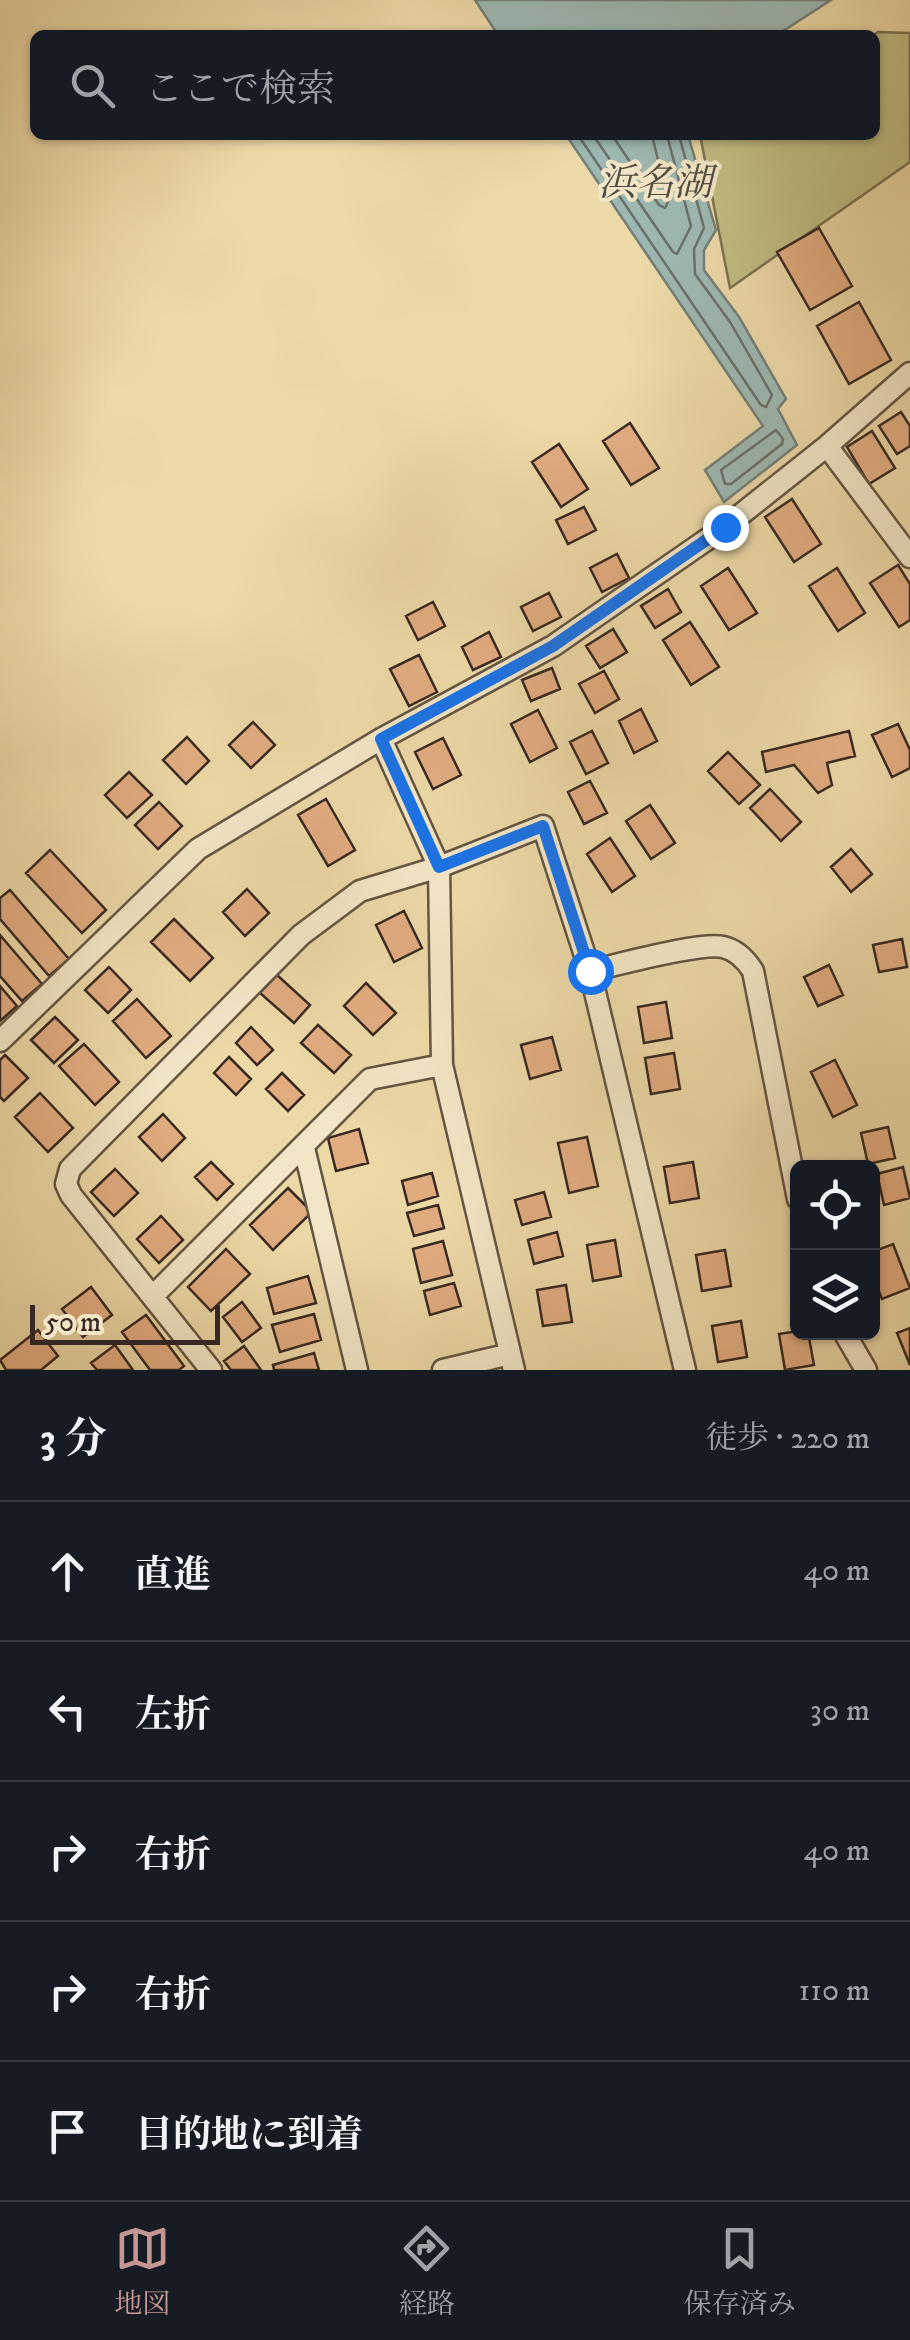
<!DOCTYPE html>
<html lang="ja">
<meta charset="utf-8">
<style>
:root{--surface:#171b24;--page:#242831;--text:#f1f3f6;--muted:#9ea1a6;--line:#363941;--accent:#c59692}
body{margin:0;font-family:"IM FELL DW Pica","Noto Serif JP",serif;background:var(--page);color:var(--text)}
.controls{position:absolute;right:30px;bottom:30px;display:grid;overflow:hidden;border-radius:15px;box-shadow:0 2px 8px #0004}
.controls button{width:90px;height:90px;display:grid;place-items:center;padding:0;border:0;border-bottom:2px solid var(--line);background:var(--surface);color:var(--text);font:50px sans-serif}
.scale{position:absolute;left:30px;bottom:25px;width:190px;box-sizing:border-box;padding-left:10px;border:5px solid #372921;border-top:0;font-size:28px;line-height:35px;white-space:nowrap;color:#372921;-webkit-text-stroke:8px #f3e6c6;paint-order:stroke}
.stop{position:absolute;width:30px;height:30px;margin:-22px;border:8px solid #1a73e8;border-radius:50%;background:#fff}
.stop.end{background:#1a73e8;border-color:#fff;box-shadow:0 2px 10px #0008}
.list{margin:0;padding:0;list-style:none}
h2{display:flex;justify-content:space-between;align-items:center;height:130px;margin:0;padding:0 40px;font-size:42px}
h2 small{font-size:32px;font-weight:400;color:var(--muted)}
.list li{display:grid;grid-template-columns:65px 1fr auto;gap:30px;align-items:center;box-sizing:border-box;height:140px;padding:0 40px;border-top:2px solid var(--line)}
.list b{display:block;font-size:38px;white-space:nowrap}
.list em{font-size:32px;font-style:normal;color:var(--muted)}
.icon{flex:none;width:55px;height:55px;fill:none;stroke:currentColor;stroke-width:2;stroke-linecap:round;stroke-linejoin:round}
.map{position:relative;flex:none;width:910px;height:1370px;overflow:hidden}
.search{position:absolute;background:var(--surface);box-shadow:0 2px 8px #0004;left:30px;right:30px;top:30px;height:110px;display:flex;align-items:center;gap:25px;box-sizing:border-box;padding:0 35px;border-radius:15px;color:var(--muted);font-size:38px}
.sheet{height:830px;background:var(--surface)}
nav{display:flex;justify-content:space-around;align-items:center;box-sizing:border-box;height:140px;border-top:2px solid var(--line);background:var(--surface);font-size:28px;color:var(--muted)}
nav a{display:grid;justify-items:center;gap:5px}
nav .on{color:var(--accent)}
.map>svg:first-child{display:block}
</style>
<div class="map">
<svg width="910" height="1370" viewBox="0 0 910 1370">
<rect width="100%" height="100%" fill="#edd8a7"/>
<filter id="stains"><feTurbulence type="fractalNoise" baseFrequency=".002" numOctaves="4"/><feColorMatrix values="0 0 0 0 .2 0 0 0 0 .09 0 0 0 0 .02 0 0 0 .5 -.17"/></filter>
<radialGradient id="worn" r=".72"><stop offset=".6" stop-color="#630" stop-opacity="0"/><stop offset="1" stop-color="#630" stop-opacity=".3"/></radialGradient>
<path fill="#bfbc82" stroke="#7b7252" stroke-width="2.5" d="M878,32L910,33V162L730,288L701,140L711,135H875L874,35Z"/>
<path fill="#9db8b2" stroke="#747f78" stroke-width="2.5" d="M475,0H831L777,35H498Z
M566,135H688L716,230L704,250V270L739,317L786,399L778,409L797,445L724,502L705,470L763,426Z"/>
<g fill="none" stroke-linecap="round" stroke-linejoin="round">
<path stroke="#6a706a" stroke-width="2.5" d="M578,135L761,405L766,407L772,395L730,322L695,274L694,249L704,228L679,135
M593,135L673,252L677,254L691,226L667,135
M612,135L659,205L665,208L668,202L652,135
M776,430L783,439L782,444L731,484H725L721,470Z"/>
</g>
<path fill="#e2ac81" stroke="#372921" stroke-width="2.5" d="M819,228L852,286L810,310L777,252Z
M859,302L891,360L849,384L817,326Z
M901,412L910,426V446L897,454L879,426Z
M630,423L659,468L631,485L603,441Z
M872,431L895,468L869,484L847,447Z
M559,444L588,489L561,507L532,462Z
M792,499L821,544L794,562L765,517Z
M584,507L596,530L568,544L556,520Z
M617,554L629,578L602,592L590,568Z
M898,565L910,584V620L899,627L870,583Z
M728,568L757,613L729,630L701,586Z
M837,568L865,613L838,631L809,586Z
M668,589L681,612L655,628L641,606Z
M549,593L561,617L533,631L521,607Z
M433,602L445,626L418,640L406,616Z
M690,622L719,667L691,685L663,640Z
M613,629L627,652L600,668L586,646Z
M489,632L501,657L473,670L462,647Z
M419,655L437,692L409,706L390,669Z
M552,668L560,689L531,701L522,680Z
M604,671L619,699L595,713L579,684Z
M641,709L657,741L634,753L619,721Z
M538,710L557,748L530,762L511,724Z
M253,722L275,745L251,768L229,745Z
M898,724L910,750V768L892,777L872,735Z
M592,731L608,763L586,774L570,742Z
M849,731L855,756L827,763L832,785L818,793L794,765L766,772L762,752Z
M187,737L209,761L186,784L163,760Z
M443,738L461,775L433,789L415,752Z
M728,752L760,785L739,804L708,771Z
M129,772L152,795L127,818L105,795Z
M590,781L607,813L584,824L568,792Z
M770,789L801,822L781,841L750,808Z
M326,799L355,850L328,866L298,815Z
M159,802L182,826L158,849L135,825Z
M650,805L675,843L651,859L626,821Z
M610,838L635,876L612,892L587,854Z
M851,849L872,874L851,892L831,867Z
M50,850L106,910L82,933L26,873Z
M247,889L269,913L245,936L223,912Z
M10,890L69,959L49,976L0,919V898Z
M404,911L422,948L394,962L376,925Z
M174,919L213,958L190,981L151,942Z
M0,935L42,984L22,1001L0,976Z
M902,939L907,967L879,972L873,945Z
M829,965L843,995L818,1006L804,977Z
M109,967L131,990L108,1013L85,990Z
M277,975L310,1005L294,1023L260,993Z
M366,983L396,1013L373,1035L344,1006Z
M0,986L17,1006L0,1021Z
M137,999L171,1036L146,1058L113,1021Z
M666,1002L672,1038L644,1043L638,1007Z
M55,1017L78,1040L54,1063L31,1040Z
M318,1025L351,1055L334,1073L301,1043Z
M251,1027L273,1050L257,1065L236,1043Z
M552,1037L561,1070L530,1079L521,1045Z
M84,1044L119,1082L95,1105L59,1066Z
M674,1053L680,1089L651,1094L645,1058Z
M5,1055L28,1078L4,1101L0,1097V1060Z
M229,1057L251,1079L236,1095L214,1073Z
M835,1060L857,1105L833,1117L811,1072Z
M282,1073L304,1095L288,1111L266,1089Z
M40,1093L73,1128L48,1152L15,1117Z
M163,1114L185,1138L162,1161L139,1137Z
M888,1127L895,1158L868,1164L861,1133Z
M359,1129L368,1163L336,1171L328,1138Z
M587,1137L598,1186L569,1193L558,1143Z
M211,1162L233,1184L217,1200L195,1177Z
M693,1162L699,1198L670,1203L664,1167Z
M903,1167L910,1198L884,1205L877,1174Z
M115,1169L138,1193L114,1216L91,1192Z
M432,1173L438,1196L408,1205L402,1181Z
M288,1188L312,1212L273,1250L250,1225Z
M544,1192L551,1217L522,1225L515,1200Z
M438,1205L444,1228L414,1236L407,1213Z
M161,1216L183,1240L159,1263L137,1239Z
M557,1232L563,1256L534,1264L528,1240Z
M615,1240L621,1276L593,1281L587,1245Z
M443,1241L452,1275L421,1283L413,1249Z
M893,1244L910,1288L882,1299L872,1274V1252Z
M226,1249L250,1274L211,1311L188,1287Z
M725,1250L731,1286L702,1291L696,1255Z
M308,1276L316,1303L274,1314L267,1288Z
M454,1283L461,1306L430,1315L424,1291Z
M566,1285L572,1322L543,1326L537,1290Z
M91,1287L112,1315L83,1337L62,1309Z
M242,1302L261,1328L242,1342L223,1317Z
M314,1314L321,1340L280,1352L272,1325Z
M146,1315L184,1366L179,1370H150L122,1332Z
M741,1321L747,1357L718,1362L712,1326Z
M910,1328V1365L897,1333Z
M38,1330L58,1356L41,1370H6L0,1360Z
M798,1331L808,1332L814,1365L785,1370L779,1334Z
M115,1345L133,1370H97L91,1363Z
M244,1346L261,1370H231L224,1361Z
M314,1353L319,1370H274L273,1365Z"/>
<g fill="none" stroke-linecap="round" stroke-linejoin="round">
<defs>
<path id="street" d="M827,446L910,557
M381,739L439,867L442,1065L514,1370
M590,971C617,965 700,942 723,947C737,950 746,960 753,971L798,1199
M0,1041L198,849L381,739L553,646L725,527L827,446L910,373
M304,1148L357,1370
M153,1296L370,1079L442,1065
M844,1332L866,1370
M211,1370L71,1195L66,1184L70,1169L301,935L360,891L439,867L543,826L590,971L685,1370
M443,1370L510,1354"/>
</defs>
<use href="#street" stroke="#645542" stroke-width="25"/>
<use href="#street" stroke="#f3e6c6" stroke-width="20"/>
</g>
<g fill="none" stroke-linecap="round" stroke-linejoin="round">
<path stroke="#1a73e8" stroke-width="12" d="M590,971L543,826L439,867L381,739L553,646L725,527"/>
</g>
<g text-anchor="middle" stroke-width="8" stroke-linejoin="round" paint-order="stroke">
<g font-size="38" font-style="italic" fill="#504d45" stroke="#f3e6c6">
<text x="655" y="195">浜名湖</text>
</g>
</g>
<rect width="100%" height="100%" filter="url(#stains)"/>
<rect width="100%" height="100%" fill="url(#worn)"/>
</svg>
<div class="controls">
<button><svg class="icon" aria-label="locate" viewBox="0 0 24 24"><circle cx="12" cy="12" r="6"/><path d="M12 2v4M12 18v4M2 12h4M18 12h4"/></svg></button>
<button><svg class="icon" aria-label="layers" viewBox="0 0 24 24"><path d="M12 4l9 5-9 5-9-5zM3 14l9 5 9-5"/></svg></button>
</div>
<div class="scale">50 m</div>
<div class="stop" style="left:590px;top:971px"></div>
<div class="stop end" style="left:725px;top:527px"></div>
<div class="search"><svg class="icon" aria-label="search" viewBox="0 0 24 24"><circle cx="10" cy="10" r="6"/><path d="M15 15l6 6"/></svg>ここで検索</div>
</div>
<section class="sheet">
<h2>3 分<small>徒歩 · 220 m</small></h2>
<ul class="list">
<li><svg class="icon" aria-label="ahead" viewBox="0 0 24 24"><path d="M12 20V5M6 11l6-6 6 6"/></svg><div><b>直進</b></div><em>40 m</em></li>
<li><svg class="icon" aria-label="left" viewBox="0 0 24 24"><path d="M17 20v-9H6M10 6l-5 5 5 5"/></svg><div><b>左折</b></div><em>30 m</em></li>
<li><svg class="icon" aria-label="right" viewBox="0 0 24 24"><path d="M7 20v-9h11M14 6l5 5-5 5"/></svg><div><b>右折</b></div><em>40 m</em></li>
<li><svg class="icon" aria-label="right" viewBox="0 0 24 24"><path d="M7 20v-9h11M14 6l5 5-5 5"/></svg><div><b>右折</b></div><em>110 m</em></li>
<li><svg class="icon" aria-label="arrive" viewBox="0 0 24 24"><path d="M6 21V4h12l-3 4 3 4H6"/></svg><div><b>目的地に到着</b></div></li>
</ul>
</section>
<nav>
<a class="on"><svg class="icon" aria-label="map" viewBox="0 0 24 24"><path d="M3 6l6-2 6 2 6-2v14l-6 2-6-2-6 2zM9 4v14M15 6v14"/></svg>地図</a>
<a><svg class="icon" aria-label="directions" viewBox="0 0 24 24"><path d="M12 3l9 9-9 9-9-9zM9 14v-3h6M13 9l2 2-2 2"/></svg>経路</a>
<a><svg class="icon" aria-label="saved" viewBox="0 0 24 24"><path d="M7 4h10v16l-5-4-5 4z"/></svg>保存済み</a>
</nav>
